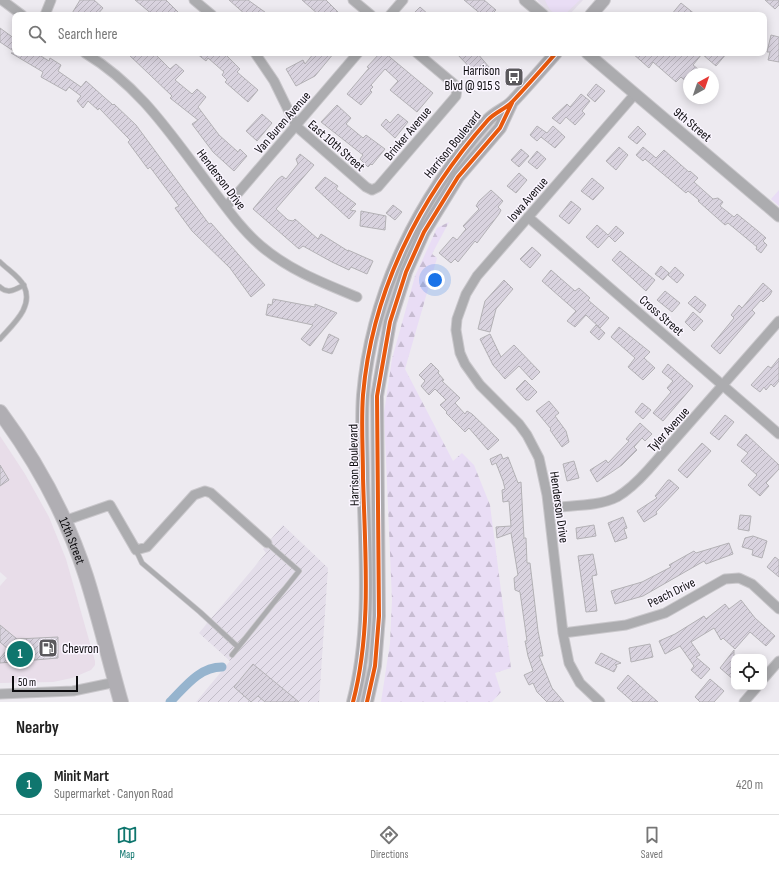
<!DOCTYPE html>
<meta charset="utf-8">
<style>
:root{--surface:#fff;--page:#f6f6f6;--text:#222;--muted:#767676;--line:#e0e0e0;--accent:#0f766e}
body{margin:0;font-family:"Sofia Sans Condensed",sans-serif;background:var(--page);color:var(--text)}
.controls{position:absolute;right:12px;bottom:12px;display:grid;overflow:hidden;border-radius:8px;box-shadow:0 2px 10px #0003}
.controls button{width:36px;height:36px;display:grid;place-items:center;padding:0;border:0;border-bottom:1px solid var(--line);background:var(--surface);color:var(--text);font:20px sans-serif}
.compass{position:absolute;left:683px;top:68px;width:36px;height:36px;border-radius:50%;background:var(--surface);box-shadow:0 2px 10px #0003;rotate:40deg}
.scale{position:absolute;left:12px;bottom:10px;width:66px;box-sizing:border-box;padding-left:4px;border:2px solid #0c0b0e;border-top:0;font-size:11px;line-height:14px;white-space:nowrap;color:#0c0b0e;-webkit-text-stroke:3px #faf5ff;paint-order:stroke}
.you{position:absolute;left:435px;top:280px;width:14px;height:14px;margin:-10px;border:3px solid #fff;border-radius:50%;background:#1a73e8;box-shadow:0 0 0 6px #1a73e833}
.badge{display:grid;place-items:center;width:26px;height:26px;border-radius:50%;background:var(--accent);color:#fff;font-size:13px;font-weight:700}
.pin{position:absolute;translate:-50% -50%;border:2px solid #fff;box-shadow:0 1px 4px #0006}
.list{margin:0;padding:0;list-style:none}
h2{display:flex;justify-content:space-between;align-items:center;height:52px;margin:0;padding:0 16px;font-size:17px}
h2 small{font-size:13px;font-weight:400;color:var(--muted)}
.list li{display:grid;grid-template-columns:26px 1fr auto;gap:12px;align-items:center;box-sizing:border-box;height:60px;padding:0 16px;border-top:1px solid var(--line)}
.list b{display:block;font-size:15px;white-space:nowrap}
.list p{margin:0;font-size:13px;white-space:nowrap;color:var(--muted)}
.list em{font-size:13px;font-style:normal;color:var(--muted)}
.icon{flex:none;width:22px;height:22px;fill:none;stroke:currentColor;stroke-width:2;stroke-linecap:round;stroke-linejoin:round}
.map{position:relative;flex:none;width:779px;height:702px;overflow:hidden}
.search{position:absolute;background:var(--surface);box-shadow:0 2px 10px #0003;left:12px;right:12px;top:12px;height:44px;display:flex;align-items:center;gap:10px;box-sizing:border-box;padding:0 14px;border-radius:8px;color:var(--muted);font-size:15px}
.sheet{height:112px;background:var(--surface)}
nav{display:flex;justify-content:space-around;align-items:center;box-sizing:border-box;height:56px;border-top:1px solid var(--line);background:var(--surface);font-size:11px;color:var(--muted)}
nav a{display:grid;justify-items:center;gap:2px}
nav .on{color:var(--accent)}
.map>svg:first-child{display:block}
</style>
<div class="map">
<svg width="779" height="702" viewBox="0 0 779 702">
<defs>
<pattern id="industrial-furrows" width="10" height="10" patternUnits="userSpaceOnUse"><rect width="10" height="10" fill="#e4deea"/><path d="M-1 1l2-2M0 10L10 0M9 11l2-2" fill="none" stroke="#c2bdc8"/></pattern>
<pattern id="forest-firs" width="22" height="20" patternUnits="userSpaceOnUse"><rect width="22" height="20" fill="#e9ddf5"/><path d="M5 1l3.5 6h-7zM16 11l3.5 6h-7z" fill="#c7bcd1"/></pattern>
<pattern id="park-tufts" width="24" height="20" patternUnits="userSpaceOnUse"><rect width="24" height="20" fill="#e9ddf5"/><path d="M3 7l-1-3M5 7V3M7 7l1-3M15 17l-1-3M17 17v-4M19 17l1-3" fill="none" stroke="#c7bcd1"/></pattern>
<pattern id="building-hatch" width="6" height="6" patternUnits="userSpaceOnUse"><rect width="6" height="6" fill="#d9d3df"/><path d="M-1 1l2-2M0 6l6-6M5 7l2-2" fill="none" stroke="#b9b4be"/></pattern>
</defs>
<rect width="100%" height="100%" fill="#edeaf0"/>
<path fill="#e8dde9" d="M0,436L25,474L49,517L66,559L95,661V665L91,670L72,678L53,682L0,683V586L7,578L0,572Z"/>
<path fill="url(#industrial-furrows)" d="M283,525L328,568L319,702H196L230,661L199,633L266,553L263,549Z"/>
<path fill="#e4deea" d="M537,0H583L569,15H551Z"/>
<path fill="#e9ddf5" d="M545,0H580L564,15C553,15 549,10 545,0Z"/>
<path fill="url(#forest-firs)" d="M449,222L432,254L437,258L405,369L453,461L462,453L474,465L490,505L511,668L495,673L501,692L492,702H381L390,643L392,600L384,413L392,359L415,276L437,228Z"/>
<path fill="url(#park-tufts)" d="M779,190V206L771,199Z"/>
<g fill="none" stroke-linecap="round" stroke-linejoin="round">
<path stroke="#96b4ce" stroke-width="9" d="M170,702C185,687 199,667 222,667"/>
</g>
<path fill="url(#building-hatch)" stroke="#b3b1b5" d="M80,0H94L103,8L97,15H71Z
M135,0H166L181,15H153Z
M229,0H248L269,15H246Z
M302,0H326L341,15H319Z
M464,0H484L496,10L491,15H482Z
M765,0H779V5L775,9Z
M681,3L696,15H671Z
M420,7L429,15H412Z
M0,28L15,39V52L0,42Z
M771,35L779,37V62L768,60L770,52H767Z
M11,53H36L49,61L50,58L61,65L58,71L81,87L86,81L113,105L114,104L136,125L209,224L211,223L265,285L251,297L230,268L192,231L175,208L179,206L150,167L148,169L128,142L130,140L99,108L98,110L88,101L83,108L77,101L81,96L69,87L66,91L41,77L43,72Z
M127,53H154L170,69L176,64L184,71L175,80L192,94L197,89L206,97L198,107L219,135L238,152L240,149L247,156L234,171L213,152L192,124L198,120L170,98L172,96Z
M196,53H224L240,69L237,72L258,90L248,102L225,82L227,80L222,75L224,72L208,58L206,61Z
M314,53H334L315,76L296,86L286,69L303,60L305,64Z
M380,53H385L433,93L417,112L390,90L398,81L385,69L371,85L373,87L370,90L372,92L361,105L347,94L369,68L367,67Z
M456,53H477L489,67L478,76Z
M632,53H727L716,66L702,54L693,65L704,74H689V84L681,77L676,82L653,62L649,68Z
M596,84L605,91L595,102L587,95Z
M581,94L590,101L582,111L585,114L575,125L566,117L560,124L552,118L567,104L570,107Z
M337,105L351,118L346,124L363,138L366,135L385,149L372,165L371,164L368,167L360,159L363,155L321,122Z
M262,114L272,123L257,141L246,131Z
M398,114L408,122L395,138L381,125L386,119L390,123Z
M537,126L547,133L553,126L565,137L555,148L541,137L537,141L530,135Z
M638,126L646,134L637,144L628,137Z
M619,147L628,155L616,170L606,161Z
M643,147L656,158L664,150L689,172L690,171L698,178L694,182L713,199L718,198L723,202L720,206L734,217L737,214L758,231L766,238L763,241L767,245L761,253L756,249L757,247L728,223L725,225L698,201L699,200L688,191L686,193L645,159L643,161L636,155Z
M521,149L529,156L519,167L511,160Z
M537,151L546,159L537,169L528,162Z
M300,154L314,165L276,209L288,220L293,221L295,219L318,239L321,234L348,251V250L373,261L367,274L351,267L349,270L332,262L303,246L299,249L253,209L278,179L282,176L286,179L298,164L296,159Z
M519,173L527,180L516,193L507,186Z
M325,177L338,186L336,189L356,204L350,210L356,211L349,219L315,188Z
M592,178L604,188L593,200L581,191Z
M491,190L503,201L498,207L501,210L499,214L477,243L475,241L458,262L455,259L451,263L439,253L453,237L457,240L466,229L463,226L479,209L476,206L479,201Z
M571,201L581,209L569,224L559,216Z
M393,205L402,212L395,220L386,213Z
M361,211L386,216L385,230L360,226Z
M597,225L608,235L616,226L624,233L615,242L609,236L598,248L586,237Z
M532,247L541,255L530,268L520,259Z
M620,251L655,280L646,291L612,260Z
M661,266L669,273L663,280L655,274Z
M675,267L684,275L677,283L668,275Z
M551,270L575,291L579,288L590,298L588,300L609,318L600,328L586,315L575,327L567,321L576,311L542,281Z
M504,280L513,289L496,309L490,332L478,329L485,301Z
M763,283L772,291L770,295L763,302L761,300L752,310L755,313L720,354L711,346L734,318L731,315L739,305L742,308Z
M665,291L680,303L672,312L657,300Z
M695,296L706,305L700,313L688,303Z
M273,299L315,307V304L337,313L310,346L301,339L313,325L266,315L268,304L272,305Z
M693,312L703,321L694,331L685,322Z
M596,325L605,333L599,340L590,332Z
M619,327L650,352L644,358L655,368L643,380L628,367L635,358L611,337Z
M329,334L339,339L332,354L322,350Z
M490,334L501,357L514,345L540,372L532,380L519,366L505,379L493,365L480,339Z
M779,358V381L774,387L771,384L766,390L764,387L760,392L751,385L768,366L771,368Z
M431,363L439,371L438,373L444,380L442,381L460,398L455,403L465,414L467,411L472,414L499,440L488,450L469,428L465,432L446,413L447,412L440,405L446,400L435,389L429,395L421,386L425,381L419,375Z
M668,364L693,386L663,421L653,413L671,392L667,388L673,381L662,372Z
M525,380L537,392L529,400H526L516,389Z
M549,401L559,413L555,416L566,431L569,442L562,447L550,430L551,429L536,411Z
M642,403L651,410L643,419L635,412Z
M725,415L734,422L719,440L710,433Z
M640,423L652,434L645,441L642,438L634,447L637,450L622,465L597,482L590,470L606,460L608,463L629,441L626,439Z
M746,434L779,465V469L766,483L769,486L760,496L748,485L757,475L741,461L748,453L737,445Z
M702,443L711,451L687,478L678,470Z
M501,454L503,459L508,457L518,483L521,482L524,538H526L527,563H530L538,631L543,656H539L552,688L564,702H547L537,692L533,683L529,685L524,675L533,671L528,656L525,641H527L520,592L515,590L514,578L518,575L511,533L497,538L496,527L511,526L509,501L503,502L502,490L505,489L503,481L496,463L492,465L490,459Z
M574,461L579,478L567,481L563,464Z
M0,465L9,480L0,486Z
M668,480H670L679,488L656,512L657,514L644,522L637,511L657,498L655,496Z
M740,515L751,516L749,531L738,529Z
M623,517L627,528L624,529L627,538L615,542L608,523Z
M594,525L596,536L577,539L576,528Z
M753,536L767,541L762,558L752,555L753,550L742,547L745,538Z
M729,543L733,554L706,564L704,561L643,596L615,604L611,591L642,582L671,567L669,565L694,551L696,553Z
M593,554L597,575L592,576L597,611L586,612L578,556Z
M775,557L779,560V577L767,567Z
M741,600L755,618L775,636L766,646L750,632L735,649L723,638L721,640L714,628L691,642L700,655L696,657L710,669L701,679L691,670L694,666L680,646L665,654L659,641L675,634L704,616L706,619L725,604L729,609Z
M0,625L17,639L58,637V658L0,663V658L8,649L0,642Z
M650,644L653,657L631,662L629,648Z
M734,650V680L720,668Z
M601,653L621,663L615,665L617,666L614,672L595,663Z
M253,664L299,702H265L258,696L251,702L234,687Z
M628,675L649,694L658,702H633L617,688Z
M710,679L724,691L714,702H700L695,697Z"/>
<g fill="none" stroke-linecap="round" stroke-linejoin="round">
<defs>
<path id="service" d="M0,262C7,269 20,277 24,286C34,307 13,324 0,339
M0,287C8,295 16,289 24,285
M136,550L142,563L200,612L238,647
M232,655L299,571L267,543"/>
<path id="minor" d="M2,0L22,15
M194,0L212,15
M353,0L371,15
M45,15L51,0
M390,15L403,0
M85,53C141,87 171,135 210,186C226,207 241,229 261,246C289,270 323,283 357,297
M255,53L274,81L296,126L366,187L372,190L378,187L456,96L457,89L454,84L417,53
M226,207L358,53
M528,217L779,434
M549,508C570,505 598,507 617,497C629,490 639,480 648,470L779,321
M64,521L110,505L136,550L147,547L194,495L205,491L211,493L267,543
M563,633L626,625L665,613L725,579L739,578L752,584L779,609
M764,678L779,661
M0,694L73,691L116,682
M600,702L580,683L569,663L563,633L547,495L539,458L527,435L519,424L480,385L465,364L460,353L456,330L457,319L466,294L477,276L635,94
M744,702L757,687"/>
<path id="tertiary" d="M525,0L543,15
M587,53L779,216"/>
<path id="secondary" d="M591,15L604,0
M353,702C372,630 365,552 363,478C363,450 361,423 363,395C372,291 419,198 488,120C495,112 506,109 513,101C528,85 542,69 556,53
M367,702L375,666L379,616L377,396L390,322L406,272L424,232L458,177L500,128L511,104"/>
<g id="primary">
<path id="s1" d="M0,412C37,462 67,517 86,576C99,617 109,660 121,702"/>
</g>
</defs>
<use href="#service" stroke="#c9c7cb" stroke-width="6"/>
<use href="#minor" stroke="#c9c7cb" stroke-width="11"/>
<use href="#tertiary" stroke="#c9c7cb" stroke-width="13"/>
<use href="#secondary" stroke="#c9c7cb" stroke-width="14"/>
<use href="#primary" stroke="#c9c7cb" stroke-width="16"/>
<use href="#service" stroke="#acacaf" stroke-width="4.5"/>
<use href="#minor" stroke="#acacaf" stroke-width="9"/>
<use href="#tertiary" stroke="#acacaf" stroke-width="11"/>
<use href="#secondary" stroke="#acabaf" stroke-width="12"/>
<use href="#primary" stroke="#b0aeb3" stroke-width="14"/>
<defs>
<path id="cycleway" d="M353,702C372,630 365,552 363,478C363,450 361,423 363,395C372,291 419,198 488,120C495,112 506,109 513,101C528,85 542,69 556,53
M367,702L375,666L379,616L377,396L390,322L406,272L424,232L458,177L500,128L512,103"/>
</defs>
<use href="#cycleway" stroke="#faf5ff" stroke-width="6"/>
<use href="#cycleway" stroke="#e8590c" stroke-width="4"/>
</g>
<defs>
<symbol id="bus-square" viewBox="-11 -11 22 22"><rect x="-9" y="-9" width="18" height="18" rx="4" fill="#5b595d" stroke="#faf5ff"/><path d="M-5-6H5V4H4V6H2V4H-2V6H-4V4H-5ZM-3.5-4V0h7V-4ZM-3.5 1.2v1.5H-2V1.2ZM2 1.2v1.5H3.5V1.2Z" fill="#fff"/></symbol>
<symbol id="fuel-square" viewBox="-11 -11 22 22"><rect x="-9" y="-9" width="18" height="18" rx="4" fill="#5b595d" stroke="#faf5ff"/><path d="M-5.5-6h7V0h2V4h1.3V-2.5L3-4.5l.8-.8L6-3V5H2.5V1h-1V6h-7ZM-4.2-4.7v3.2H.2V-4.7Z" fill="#fff"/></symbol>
</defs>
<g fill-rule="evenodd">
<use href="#bus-square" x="503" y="66" width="22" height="22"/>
<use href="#fuel-square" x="37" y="637" width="22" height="22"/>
</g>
<g text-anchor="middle" stroke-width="3" stroke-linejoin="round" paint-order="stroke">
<g font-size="13" fill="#0c0b0e" stroke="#faf5ff" text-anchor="end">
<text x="500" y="75">Harrison<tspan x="500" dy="15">Blvd @ 915 S</tspan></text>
<text x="62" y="653" text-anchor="start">Chevron</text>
</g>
<g font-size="13" fill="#0c0b0e" stroke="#faf5ff">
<text transform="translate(282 122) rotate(-49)" y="5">Van Buren Avenue</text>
<text transform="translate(693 124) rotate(40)" y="5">9th Street</text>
<text transform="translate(407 133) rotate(-50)" y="5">Brinker Avenue</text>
<text transform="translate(452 144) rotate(-51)" y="5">Harrison Boulevard</text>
<text transform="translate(337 145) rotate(41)" y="5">East 10th Street</text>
<text transform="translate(222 179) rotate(53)" y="5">Henderson Drive</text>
<text transform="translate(527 199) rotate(-49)" y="5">Iowa Avenue</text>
<text transform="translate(662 315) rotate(41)" y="5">Cross Street</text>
<text transform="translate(668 429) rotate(-48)" y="5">Tyler Avenue</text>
<text transform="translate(353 465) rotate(-91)" y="5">Harrison Boulevard</text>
<text transform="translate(560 507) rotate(82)" y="5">Henderson Drive</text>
<text dy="5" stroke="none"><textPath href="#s1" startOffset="148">12th Street</textPath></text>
<text transform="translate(671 592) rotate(-26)" y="5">Peach Drive</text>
</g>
</g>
</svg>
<div class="controls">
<button><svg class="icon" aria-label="locate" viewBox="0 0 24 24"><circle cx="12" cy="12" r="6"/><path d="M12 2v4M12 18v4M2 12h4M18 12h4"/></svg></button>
</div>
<svg class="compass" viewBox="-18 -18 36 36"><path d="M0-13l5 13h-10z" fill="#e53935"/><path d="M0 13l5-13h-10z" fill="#767676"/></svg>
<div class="scale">50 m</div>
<div class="you"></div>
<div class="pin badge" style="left:20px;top:654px">1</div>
<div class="search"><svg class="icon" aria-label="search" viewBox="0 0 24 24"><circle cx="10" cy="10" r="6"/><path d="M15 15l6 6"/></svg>Search here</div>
</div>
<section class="sheet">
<h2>Nearby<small></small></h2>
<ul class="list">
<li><span class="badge">1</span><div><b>Minit Mart</b><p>Supermarket · Canyon Road</p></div><em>420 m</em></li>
</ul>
</section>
<nav>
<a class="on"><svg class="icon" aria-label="map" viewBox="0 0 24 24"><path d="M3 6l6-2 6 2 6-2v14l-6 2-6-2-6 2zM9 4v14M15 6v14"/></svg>Map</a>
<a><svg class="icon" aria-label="directions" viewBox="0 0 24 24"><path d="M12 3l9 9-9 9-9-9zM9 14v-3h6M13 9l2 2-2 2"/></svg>Directions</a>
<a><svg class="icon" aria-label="saved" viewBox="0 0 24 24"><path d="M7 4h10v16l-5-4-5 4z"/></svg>Saved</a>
</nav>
